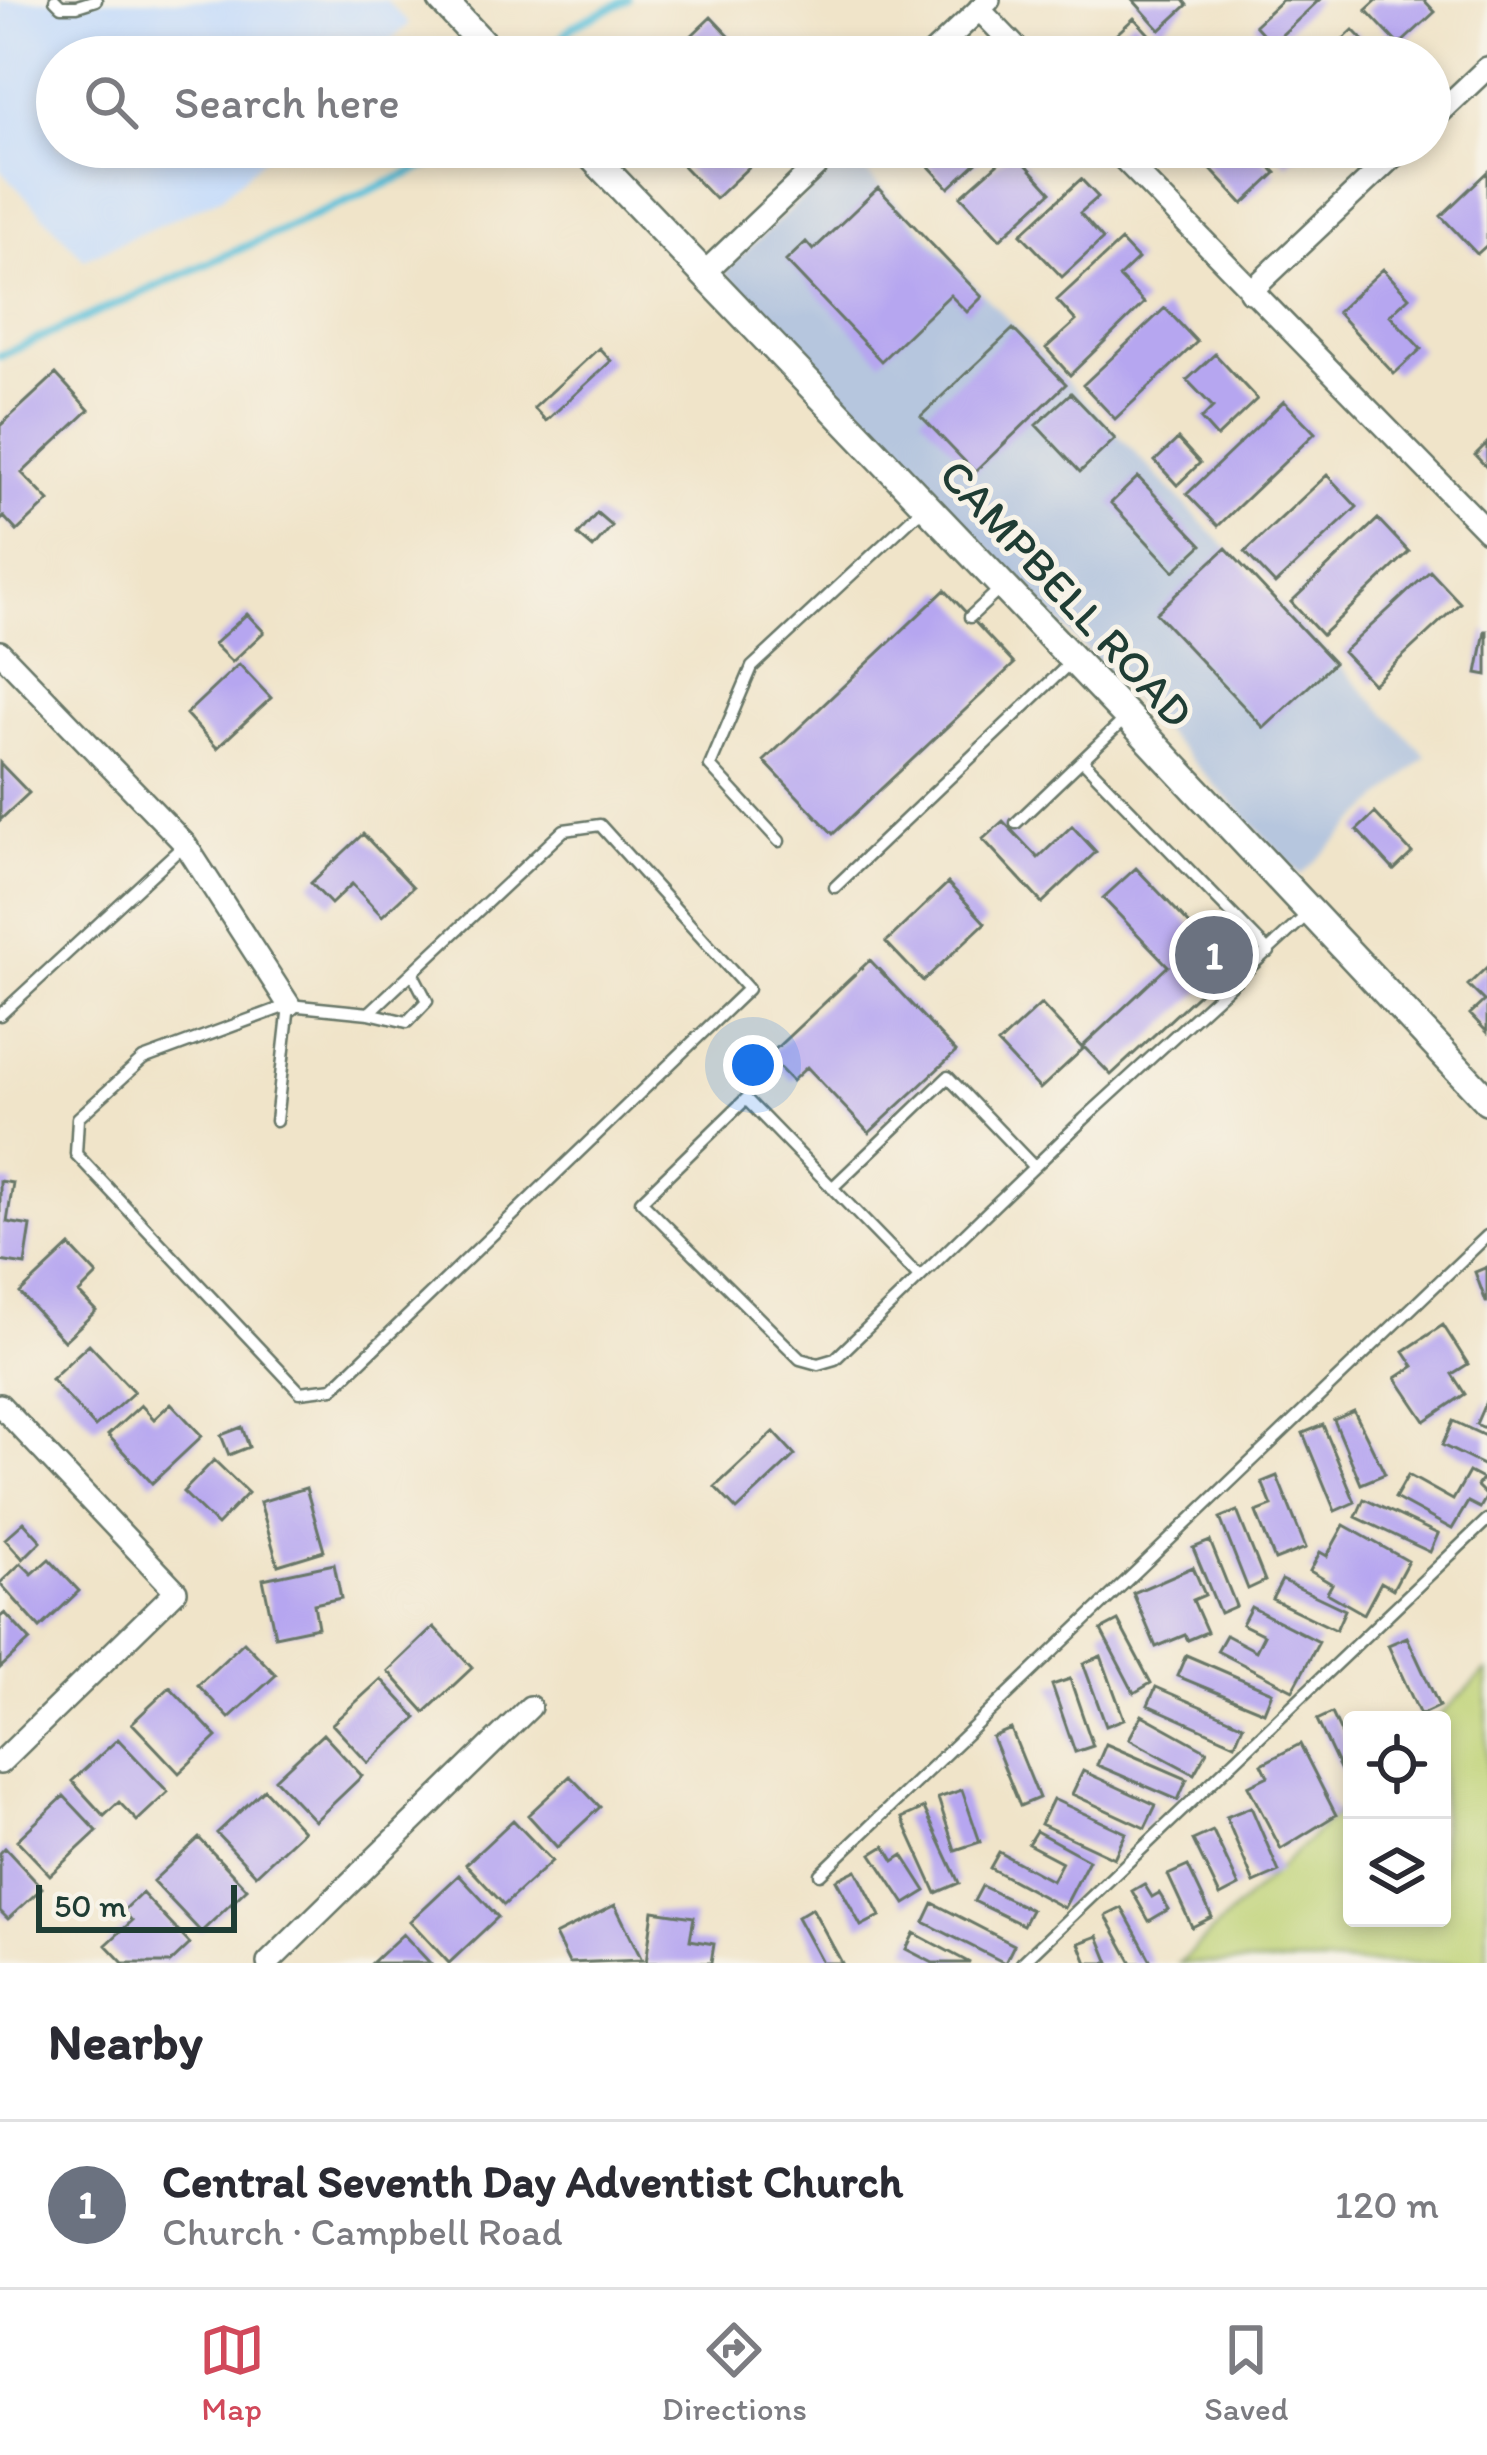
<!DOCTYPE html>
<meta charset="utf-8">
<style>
:root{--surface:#fff;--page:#f7f7f7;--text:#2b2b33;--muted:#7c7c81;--line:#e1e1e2;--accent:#d1495b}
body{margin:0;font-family:Itim,sans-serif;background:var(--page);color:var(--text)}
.controls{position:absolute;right:36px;bottom:36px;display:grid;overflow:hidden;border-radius:12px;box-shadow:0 6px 18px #0003}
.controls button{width:108px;height:108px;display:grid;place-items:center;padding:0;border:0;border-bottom:3px solid var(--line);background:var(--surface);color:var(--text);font:60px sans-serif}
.scale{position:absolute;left:36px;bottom:30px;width:201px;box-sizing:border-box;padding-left:12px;border:6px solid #1f3d34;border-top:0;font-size:33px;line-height:42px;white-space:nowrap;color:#1f3d34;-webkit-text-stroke:9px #f7f3e8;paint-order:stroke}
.you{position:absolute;left:753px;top:1065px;width:42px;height:42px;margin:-30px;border:9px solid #fff;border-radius:50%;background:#1a73e8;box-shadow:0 0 0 18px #1a73e833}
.badge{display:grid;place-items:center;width:78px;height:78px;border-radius:50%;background:var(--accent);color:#fff;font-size:39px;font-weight:700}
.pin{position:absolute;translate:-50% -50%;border:6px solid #fff;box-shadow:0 3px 12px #0006}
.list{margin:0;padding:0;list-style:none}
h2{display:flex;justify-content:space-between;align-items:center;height:156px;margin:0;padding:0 48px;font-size:51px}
h2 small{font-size:39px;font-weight:400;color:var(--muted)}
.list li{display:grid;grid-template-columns:78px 1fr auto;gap:36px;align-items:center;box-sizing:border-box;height:168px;padding:0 48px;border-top:3px solid var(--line)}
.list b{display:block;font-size:45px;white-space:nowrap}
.list p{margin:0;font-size:39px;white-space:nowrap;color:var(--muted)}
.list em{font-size:39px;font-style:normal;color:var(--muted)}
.icon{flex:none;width:66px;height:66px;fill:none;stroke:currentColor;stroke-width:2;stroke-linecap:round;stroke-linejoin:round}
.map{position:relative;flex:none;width:1487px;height:1963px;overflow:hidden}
.search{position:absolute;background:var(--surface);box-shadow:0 6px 18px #0003;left:36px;right:36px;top:36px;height:132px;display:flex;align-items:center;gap:30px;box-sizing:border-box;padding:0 42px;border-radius:66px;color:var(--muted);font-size:45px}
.sheet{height:324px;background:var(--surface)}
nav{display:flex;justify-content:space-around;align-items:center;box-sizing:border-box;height:168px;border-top:3px solid var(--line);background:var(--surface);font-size:33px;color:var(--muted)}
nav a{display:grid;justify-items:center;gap:6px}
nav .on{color:var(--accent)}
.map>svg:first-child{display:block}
</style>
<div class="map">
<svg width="1487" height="1963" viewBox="0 0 1487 1963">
<rect width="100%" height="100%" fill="#f7f3e8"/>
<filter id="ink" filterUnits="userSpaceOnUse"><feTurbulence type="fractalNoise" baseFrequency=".00833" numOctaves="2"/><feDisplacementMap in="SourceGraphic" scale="24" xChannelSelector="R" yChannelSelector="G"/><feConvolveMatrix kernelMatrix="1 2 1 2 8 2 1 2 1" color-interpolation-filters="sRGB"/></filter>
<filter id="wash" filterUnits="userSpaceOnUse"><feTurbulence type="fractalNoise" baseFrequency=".004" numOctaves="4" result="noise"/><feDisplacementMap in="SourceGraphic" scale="48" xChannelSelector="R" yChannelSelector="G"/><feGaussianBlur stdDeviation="2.7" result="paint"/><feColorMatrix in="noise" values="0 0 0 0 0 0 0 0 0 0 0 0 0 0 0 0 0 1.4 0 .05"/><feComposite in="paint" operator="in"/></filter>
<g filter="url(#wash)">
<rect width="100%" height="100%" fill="#f0e4c9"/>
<path fill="#c8ddf9" d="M0,0H386L409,24L373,57H57V147H276L222,197L84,259L0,169Z"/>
<path fill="#b6c6de" d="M849,154L1426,756L1301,875L724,272Z"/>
<path fill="#bed275" stroke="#6e8854" stroke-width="3" d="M1487,1671V1963H1179L1352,1799V1918H1442V1720H1435Z"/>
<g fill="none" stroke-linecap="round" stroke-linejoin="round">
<path stroke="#5dc1da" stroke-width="8" d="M543,57L573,26L627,0
M0,356L444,158L455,147"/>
</g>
<g id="blocks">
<path fill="#b6a6f0" d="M1133,0H1183L1187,5L1160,30Z
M1282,0H1319L1272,44L1255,25Z
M1377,0H1424L1435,12L1399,45L1366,10Z
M711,17L749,57H669Z
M1134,18L1170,57H1122L1108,42Z
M1353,30L1379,57H1324Z
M665,147H770L715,199Z
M911,147H993L949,188Z
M1190,147H1251L1276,173L1243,204Z
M1271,147H1305L1287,164Z
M1013,150L1051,192L1000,239L961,196Z
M1487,172V245L1477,254L1441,216Z
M1081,179L1098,197L1080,213L1103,239L1062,277L1021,234Z
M878,188L982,297L967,312L950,295L881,361L786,261L806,242L813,250Z
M1121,241L1138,259L1119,277L1144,303L1070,375L1046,348L1076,321L1057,300Z
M1383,269L1409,297L1390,315L1421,349L1394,374L1337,312Z
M1165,308L1197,342L1115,419L1083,385Z
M1013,329L1066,384L975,472L921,416Z
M599,348L611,361L546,421L534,408Z
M1215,354L1257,399L1217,437L1201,419L1213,407L1187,380Z
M56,374L89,410L22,473L49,501L17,531L4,517L0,521V426Z
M1071,393L1115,439L1080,472L1036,425Z
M1284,401L1315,433L1218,526L1187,494Z
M1178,439L1200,463L1177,485L1155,461Z
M1487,443V468L1475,455Z
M1327,475L1357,507L1275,584L1245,552Z
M1138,477L1202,545L1174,571L1111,503Z
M597,513L612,526L593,548L578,535Z
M1378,519L1409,552L1322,635L1291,602Z
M1226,548L1334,663L1264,728L1156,613Z
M1430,571L1460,603L1373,684L1343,652Z
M945,590L1014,664L833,834L764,761Z
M247,614L264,632L232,662L214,644Z
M1485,631H1487V675L1477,673Z
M239,664L271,698L217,748L186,714Z
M0,763L29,793L0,820Z
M1375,813L1412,853L1394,870L1357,830Z
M1003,821L1038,858L1072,826L1096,852L1042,903L983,839Z
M363,834L413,887L382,916L352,884L331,904L311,883Z
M1136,868L1213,949L1194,968L1209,984L1111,1075L1083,1046L1168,966L1103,898Z
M948,883L985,923L923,981L886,942Z
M870,960L956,1052L869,1133L807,1067L792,1081L768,1056Z
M1487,967V1032L1470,1014L1484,1001L1468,985Z
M1041,1004L1083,1049L1040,1089L998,1044Z
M0,1181L13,1183L7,1222L31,1226L25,1265L0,1261Z
M70,1246L97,1275L79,1293L96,1311L64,1341L20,1293Z
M1487,1267V1302H1486L1475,1272Z
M1443,1325L1468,1364L1452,1374L1465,1394L1425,1421L1396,1378L1414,1366L1404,1351Z
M89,1344L134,1392L95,1427L51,1379Z
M1487,1399V1429L1476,1424Z
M171,1403L202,1436L152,1483L108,1435L141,1405L154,1419Z
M1354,1411L1385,1474L1361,1484L1334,1420Z
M1453,1421L1487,1437V1467L1442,1445Z
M1323,1425L1355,1502L1335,1511L1303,1433Z
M242,1427L249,1447L229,1455L221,1435Z
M774,1432L795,1455L737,1510L715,1487Z
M214,1460L248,1493L217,1525L183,1492Z
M1469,1472L1482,1479L1477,1486L1487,1496L1480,1508L1468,1502L1452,1529L1395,1498L1408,1475L1453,1500Z
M1277,1476L1306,1548L1275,1560L1256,1512L1272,1506L1262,1482Z
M306,1488L324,1551L278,1565L260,1502Z
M1364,1499L1438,1534L1430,1552L1356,1517Z
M1237,1511L1265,1581L1248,1589L1220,1518Z
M24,1522L41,1541L23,1559L5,1539Z
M1344,1525L1408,1561L1393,1589L1381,1582L1364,1614L1327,1593L1332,1584L1310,1571L1320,1552L1327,1556Z
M1210,1541L1236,1606L1220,1613L1193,1548Z
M49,1559L79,1591L40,1628L0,1583L21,1563L32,1574Z
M334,1564L341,1598L314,1604L318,1627L275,1636L263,1579Z
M1193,1567L1205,1595L1193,1600L1207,1632L1188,1640L1185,1635L1156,1647L1133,1593Z
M1282,1580L1345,1610L1336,1630L1272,1599Z
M1251,1607L1319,1642L1293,1690L1217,1651L1226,1635L1256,1651L1264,1635L1242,1624Z
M5,1613L30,1640L0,1668V1617Z
M1118,1621L1151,1683L1134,1693L1101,1630Z
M434,1627L472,1668L425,1712L388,1671Z
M1407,1637L1439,1706L1420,1715L1388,1645Z
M244,1642L276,1675L229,1718L198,1685Z
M1186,1655L1272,1692L1264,1712L1177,1676Z
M1101,1656L1124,1719L1106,1726L1083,1663Z
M381,1679L417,1718L368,1763L332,1724Z
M1070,1679L1093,1746L1075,1752L1052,1685Z
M170,1687L217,1737L179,1773L132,1723Z
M1156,1687L1243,1725L1235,1744L1148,1705Z
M1332,1713L1352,1756V1771L1343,1775L1317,1720Z
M1142,1715L1207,1751L1194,1774L1129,1739Z
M1011,1729L1039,1798L1020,1806L992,1737Z
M323,1734L362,1776L315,1821L275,1779Z
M118,1739L168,1792L137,1821L119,1802L104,1816L72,1781Z
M1106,1744L1187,1779L1178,1800L1097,1765Z
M1300,1744L1336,1815L1281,1849L1248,1786L1268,1776L1262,1764Z
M1083,1771L1156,1805L1145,1828L1072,1794Z
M570,1776L600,1807L557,1847L528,1815Z
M264,1789L303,1831L256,1875L217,1833Z
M962,1790L980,1842L955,1850L938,1798Z
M64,1796L97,1831L50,1875L17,1840Z
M1053,1799L1126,1833L1114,1858L1041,1824Z
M1251,1807L1279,1872L1254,1883L1226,1817Z
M924,1808L959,1883L936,1893L902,1818Z
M513,1820L552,1861L504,1905L466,1864Z
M1036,1831L1089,1860L1064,1908L990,1868L999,1852L1052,1881L1062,1862L1028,1844Z
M1213,1831L1239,1886L1220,1896L1193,1840Z
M199,1838L247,1889L201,1932L153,1881Z
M885,1846L894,1861L903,1855L926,1891L905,1904L872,1854Z
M5,1848L42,1888L8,1919L0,1911V1853Z
M1188,1866L1212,1917L1192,1927L1168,1875Z
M856,1870L880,1916L861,1926L836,1880Z
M459,1875L498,1917L449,1963L410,1921Z
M1144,1884L1152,1897L1159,1893L1169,1909L1149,1921L1132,1891Z
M982,1886L1031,1910L1023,1925L974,1901Z
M142,1893L190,1944L170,1963H123L106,1945L132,1921L123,1911Z
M933,1903L1014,1945L1005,1963L924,1922Z
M615,1905L642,1960L569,1963L555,1935Z
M812,1908L842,1963H822L797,1917Z
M1122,1908L1152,1963H1132L1106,1916Z
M653,1911L694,1917L690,1940L714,1944L711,1963H646Z
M914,1933L970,1963H933L906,1949Z
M403,1934L430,1963H372Z
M1098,1936L1109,1963H1087L1079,1943Z"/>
</g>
</g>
<g filter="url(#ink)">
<use href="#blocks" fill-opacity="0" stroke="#687768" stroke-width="3"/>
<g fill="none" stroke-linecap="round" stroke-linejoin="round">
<defs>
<path id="service" d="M55,0L61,6H77L96,0
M970,617L1001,588
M1083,761L1269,952
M1016,823L1125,719
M600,825L748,989L333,1388L300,1392L76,1154L78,1118L143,1059L289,1005L369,1013L564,830Z
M779,841L710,766L752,667L924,507
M835,887L1071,662
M369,1013L407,1022L427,1001L413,974
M0,1015L185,844
M276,1121L289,1005
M832,1188L948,1077L1034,1167
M919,1277L746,1099L641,1201L800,1359L818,1364L835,1359L1084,1119L1309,913
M820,1874L1487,1236
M1022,1963L1487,1520"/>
<path id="minor" d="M979,9L1025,57
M929,57L989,0
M1430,122L1487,68
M1112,147L1487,531
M705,272L836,147
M1250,292L1403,147
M0,652L185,844L289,1005
M0,1405L176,1591L0,1763
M268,1963L530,1707"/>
<path id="tertiary" d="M442,0L495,57
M583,147L1128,717L1487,1100"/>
</defs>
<use href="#service" stroke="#687768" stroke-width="15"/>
<use href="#minor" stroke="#687768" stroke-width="26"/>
<use href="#tertiary" stroke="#687768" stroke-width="32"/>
<use href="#service" stroke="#fff" stroke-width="10"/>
<use href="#minor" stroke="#fff" stroke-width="21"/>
<use href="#tertiary" stroke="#fff" stroke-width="27"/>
</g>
</g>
<g text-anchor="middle" stroke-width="10" stroke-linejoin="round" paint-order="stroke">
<g font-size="45" fill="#1f3d34" stroke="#f7f3e8">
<text transform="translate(1067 593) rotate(47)" y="16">CAMPBELL ROAD</text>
</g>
</g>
</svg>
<div class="controls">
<button><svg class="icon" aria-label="locate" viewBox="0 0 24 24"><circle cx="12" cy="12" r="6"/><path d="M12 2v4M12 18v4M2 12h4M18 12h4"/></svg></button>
<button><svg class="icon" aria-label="layers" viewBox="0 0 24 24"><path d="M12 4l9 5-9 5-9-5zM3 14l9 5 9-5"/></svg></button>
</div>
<div class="scale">50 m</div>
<div class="you"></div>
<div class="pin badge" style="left:1214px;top:955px;background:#6b7280">1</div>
<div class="search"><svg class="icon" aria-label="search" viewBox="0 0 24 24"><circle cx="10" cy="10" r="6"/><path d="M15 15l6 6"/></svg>Search here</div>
</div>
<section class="sheet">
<h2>Nearby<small></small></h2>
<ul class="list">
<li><span class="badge" style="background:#6b7280">1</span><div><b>Central Seventh Day Adventist Church</b><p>Church · Campbell Road</p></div><em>120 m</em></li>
</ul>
</section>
<nav>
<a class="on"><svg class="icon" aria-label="map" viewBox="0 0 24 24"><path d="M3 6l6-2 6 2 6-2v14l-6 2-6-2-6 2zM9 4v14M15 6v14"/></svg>Map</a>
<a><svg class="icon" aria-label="directions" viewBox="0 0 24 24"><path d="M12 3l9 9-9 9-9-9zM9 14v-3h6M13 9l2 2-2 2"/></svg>Directions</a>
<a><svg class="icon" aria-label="saved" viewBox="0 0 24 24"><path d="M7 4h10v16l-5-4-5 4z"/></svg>Saved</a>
</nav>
